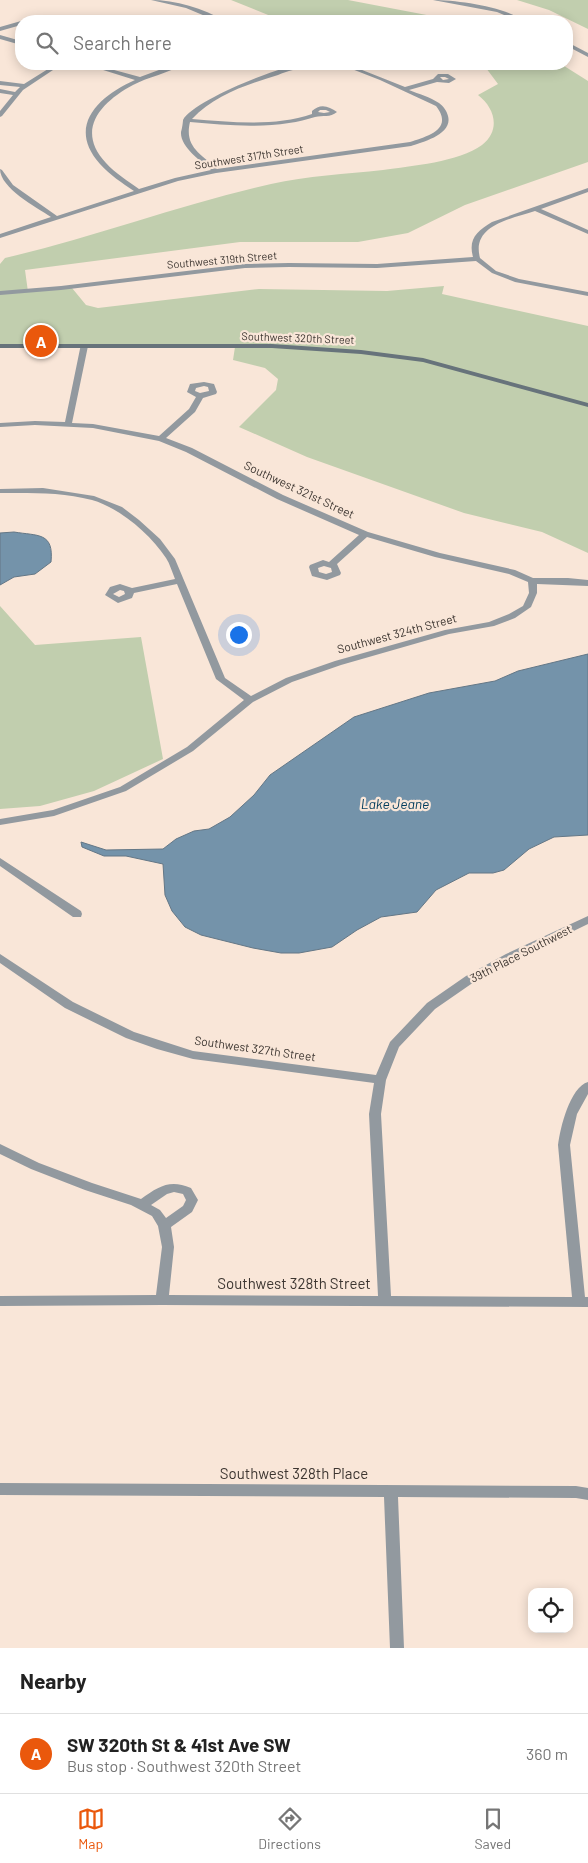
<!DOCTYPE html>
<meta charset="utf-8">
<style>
:root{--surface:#fff;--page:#f2f2f2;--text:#222;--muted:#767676;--line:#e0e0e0;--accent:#ea580c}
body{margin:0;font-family:Barlow,sans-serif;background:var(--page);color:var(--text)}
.controls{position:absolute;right:15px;bottom:15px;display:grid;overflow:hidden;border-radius:10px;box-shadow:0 2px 12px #0003}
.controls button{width:45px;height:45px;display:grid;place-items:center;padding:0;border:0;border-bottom:1px solid var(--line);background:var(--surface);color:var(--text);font:25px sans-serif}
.you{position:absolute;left:238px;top:634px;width:18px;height:18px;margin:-12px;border:4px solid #fff;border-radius:50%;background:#1a73e8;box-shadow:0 0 0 8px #1a73e833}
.badge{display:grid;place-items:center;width:32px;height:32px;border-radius:50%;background:var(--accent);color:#fff;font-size:16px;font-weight:700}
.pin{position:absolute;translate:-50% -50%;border:2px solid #fff;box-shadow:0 1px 5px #0006}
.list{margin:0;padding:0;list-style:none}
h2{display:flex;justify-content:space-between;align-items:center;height:65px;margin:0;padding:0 20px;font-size:21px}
h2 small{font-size:16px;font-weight:400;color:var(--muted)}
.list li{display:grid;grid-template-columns:32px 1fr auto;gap:15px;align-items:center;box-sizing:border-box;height:80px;padding:0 20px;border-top:1px solid var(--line)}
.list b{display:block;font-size:19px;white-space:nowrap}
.list p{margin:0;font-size:16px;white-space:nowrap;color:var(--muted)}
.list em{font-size:16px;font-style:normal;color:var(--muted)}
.icon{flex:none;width:28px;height:28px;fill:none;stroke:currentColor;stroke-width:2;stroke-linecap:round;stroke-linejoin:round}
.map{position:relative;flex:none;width:588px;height:1648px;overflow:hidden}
.search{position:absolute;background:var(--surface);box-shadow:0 2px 12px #0003;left:15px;right:15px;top:15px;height:55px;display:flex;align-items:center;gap:12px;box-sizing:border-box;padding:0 18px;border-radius:20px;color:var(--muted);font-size:19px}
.sheet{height:145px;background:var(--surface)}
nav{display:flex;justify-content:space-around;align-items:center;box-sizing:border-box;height:70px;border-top:1px solid var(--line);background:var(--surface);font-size:14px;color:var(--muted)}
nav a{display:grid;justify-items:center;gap:2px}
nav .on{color:var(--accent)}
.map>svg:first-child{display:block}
</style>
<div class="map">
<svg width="588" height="1648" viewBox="0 0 588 1648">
<rect width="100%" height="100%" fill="#f9e6d8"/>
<path fill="#c1ceae" d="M231,0H348L458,21H283Z
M517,0H588V29L549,10Z
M483,64H561L588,81V162L465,205L408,233L358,242H240L25,270L28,292L72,288L86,305L98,308L259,289L387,291L444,286L442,294L588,326V553L542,532L464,513L307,457L239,427L276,390L278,379L265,368L233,360L235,347L0,346V264L5,258C95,237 181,204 271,184C307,176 346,174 383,170C411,166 459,162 482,145C501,130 495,108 478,95L498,84Z
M0,606L35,645L141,637L163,759L94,791L40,806L0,809Z"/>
<path fill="#7493aa" stroke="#647786" d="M14,532C38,536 54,532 51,562L35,574L14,577L0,585V533Z
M588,654V835L554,837L529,849L504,870L493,873H469L436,890L417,912L381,917L357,930L332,947L299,953H281L253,948L201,935L185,927L172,911L165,895L163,864L126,856H104L82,847L81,842L106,850L163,849L176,839L194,831L209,829L230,817L254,795L270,775L354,717L429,693L495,681L518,671Z"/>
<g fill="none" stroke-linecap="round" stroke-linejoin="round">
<path fill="#92999f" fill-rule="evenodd" d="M151,0C175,0 204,8 224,21H217L186,8Z
M433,0C458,0 505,7 525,21H518L497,12Z
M21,21V25L0,31V27Z
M0,35L21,41V45L0,39Z
M567,42L588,53V57L567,46Z
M56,64H62L23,90L2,116L0,117V111L13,95L0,93V89L15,92L20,87L0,85V81L24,84Z
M84,64H92L140,77L175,64H183C169,73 148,77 133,85C101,102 75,130 106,163C115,173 128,181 139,189L175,178L211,170C201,161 180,147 181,132C182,129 183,122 183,120C192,101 285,63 307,64C299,69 287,71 278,75C248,84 214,95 192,119C231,122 274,127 312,114V111C320,103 329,106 337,112C330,118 323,115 315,117C307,119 298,122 289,123C257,128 222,125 190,122C184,147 201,154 217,169L410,142C428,136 454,129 436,106L380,80L339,64H347L405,87L433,79L438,74H448L456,79L449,83L437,82L409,90C419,94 430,97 439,103C443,106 447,111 448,116C453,134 423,142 411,146L216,173L178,181L0,238V234L51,217C36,207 0,188 0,169L2,170L13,185L57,216L134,191C122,183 110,175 100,164C66,126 99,96 135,80ZM440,77H445L449,79L443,80ZM320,110H326L330,112L324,113L318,112Z
M588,188V192L541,209L588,230V234L535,211C511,219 471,225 480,258L496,271L519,279L588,292V296L515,282L492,273L476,261L377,268L289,267L245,268L61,290L0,295V291L61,286L245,264L289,263L377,264L473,257C468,239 477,231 492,222Z
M81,344L88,346L72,423L93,424L159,436L189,409L196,397L187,392L190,384L204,382L214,384L217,392L216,394L203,398L195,412L166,438L192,448L283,495L368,532L440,553L515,570L533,578H568L588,580V586L537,584V593L531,607L515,618L494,626L449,634L341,665L292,682L253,702L193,751L126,791L54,816L0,825V819L53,810L120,787L187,747L244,700L216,679L177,584L134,593L132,598L118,603L105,595L110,587L120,584L132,588L175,579C172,572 170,564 166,558C150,534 120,508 92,500C62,492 30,493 0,493V489L43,488L94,496L122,507L139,520L160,539L175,559L225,678L251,696L286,678L335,661L445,630L489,622L509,614L523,606L529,593L528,582L509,574L435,557L367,537L337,564L341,573L340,575L327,580L312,576L309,567L310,565L323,560L329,562L359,535L277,499L186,452L159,441L93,428L35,425L0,427V423L35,421L65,422ZM204,386L208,387L209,391L200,393L195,391L196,388ZM324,566L331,568L332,572L326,574L319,572L318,568ZM120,590L124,591L125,594L119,597L113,594Z
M0,858L81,911L82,914L81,917H73L0,866Z
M588,916V924L514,960L474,982L435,1009L399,1047L386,1080L381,1114L391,1296L572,1297L558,1145C560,1128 570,1087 588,1082V1094L577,1114L570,1145L585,1297H588V1307L162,1305L0,1306V1296L156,1295L162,1247L158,1226L152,1216L131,1205L85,1190L31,1169L0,1154V1144L39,1163L92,1183L141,1199C159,1186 170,1179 191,1188L198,1200L192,1212L171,1227L174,1247L169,1295L378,1296L369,1114L374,1083L193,1059L157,1049L126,1038L65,1008L0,963V954L73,1002L134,1032L193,1051L376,1075L390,1042L427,1003L466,976L506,954ZM174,1192L183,1194L186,1200L183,1206L166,1218L160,1210L151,1205L167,1194Z
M0,1483L576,1486L588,1488V1500L576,1498L398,1497L404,1648H390L384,1497L0,1495Z"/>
<path fill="#67737b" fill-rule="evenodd" d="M0,344H272L361,350L423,358L588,403V407L423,362L361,354L272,348H0Z"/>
</g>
<g text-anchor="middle" stroke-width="4.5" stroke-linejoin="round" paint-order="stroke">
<g font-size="11" fill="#3d3631" stroke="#f9e6d8">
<text transform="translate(249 157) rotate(-9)" y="4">Southwest 317th Street</text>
<text transform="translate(222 260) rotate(-5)" y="4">Southwest 319th Street</text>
<text transform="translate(298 338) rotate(2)" y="4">Southwest 320th Street</text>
</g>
<g font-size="12" fill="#3d3631" stroke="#f9e6d8">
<text transform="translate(299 490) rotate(25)" y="4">Southwest 321st Street</text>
<text transform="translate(397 634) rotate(-15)" y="4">Southwest 324th Street</text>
<text transform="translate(521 954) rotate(-27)" y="4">39th Place Southwest</text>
<text transform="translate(255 1049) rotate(8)" y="4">Southwest 327th Street</text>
</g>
<g font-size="14" font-style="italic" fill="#023d5e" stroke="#f9e6d8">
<text x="395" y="809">Lake Jeane</text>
</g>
<g font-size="15" fill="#3d3631" stroke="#f9e6d8">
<text x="294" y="1289">Southwest 328th Street</text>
<text x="294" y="1479">Southwest 328th Place</text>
</g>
</g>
</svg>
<div class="controls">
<button><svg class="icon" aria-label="locate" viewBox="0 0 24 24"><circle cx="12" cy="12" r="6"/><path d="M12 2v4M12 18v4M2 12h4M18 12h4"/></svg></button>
</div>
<div class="you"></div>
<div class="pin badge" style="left:41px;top:341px">A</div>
<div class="search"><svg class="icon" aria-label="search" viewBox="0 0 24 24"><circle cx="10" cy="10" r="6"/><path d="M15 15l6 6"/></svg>Search here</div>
</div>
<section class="sheet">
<h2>Nearby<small></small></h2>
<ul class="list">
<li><span class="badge">A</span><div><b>SW 320th St &amp; 41st Ave SW</b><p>Bus stop · Southwest 320th Street</p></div><em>360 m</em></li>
</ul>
</section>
<nav>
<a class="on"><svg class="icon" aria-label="map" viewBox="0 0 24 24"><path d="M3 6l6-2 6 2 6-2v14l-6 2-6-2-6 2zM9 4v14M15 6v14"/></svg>Map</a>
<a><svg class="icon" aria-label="directions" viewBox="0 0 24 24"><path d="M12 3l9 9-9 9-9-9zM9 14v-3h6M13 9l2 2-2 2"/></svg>Directions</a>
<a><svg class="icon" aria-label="saved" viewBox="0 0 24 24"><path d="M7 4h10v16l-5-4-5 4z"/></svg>Saved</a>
</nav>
